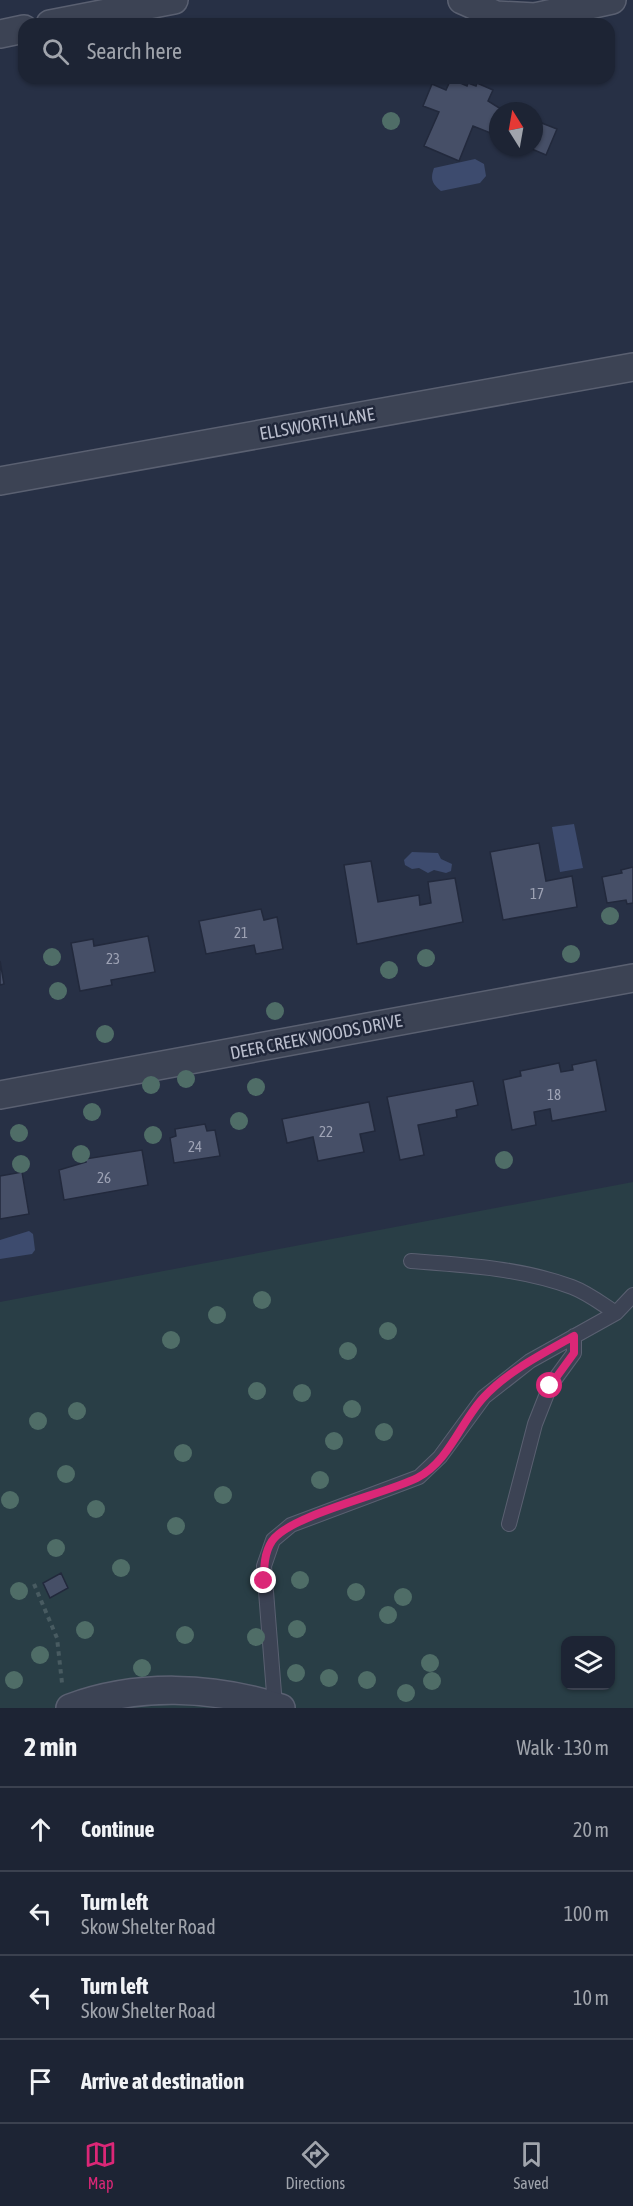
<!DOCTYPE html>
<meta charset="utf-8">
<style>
:root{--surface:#1d2434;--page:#2a3040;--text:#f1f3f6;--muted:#a0a4ac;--line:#3b414f;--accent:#db2777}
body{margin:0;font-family:"Asap Condensed",sans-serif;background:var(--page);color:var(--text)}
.controls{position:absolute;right:18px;bottom:18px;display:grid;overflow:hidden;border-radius:12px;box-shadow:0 2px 4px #0004}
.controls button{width:54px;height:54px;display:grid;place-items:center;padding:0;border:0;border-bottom:2px solid var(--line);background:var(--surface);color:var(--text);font:30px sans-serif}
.compass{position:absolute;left:489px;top:102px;width:54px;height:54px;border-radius:50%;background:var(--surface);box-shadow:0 2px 4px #0004;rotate:349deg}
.stop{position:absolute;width:18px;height:18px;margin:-14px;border:4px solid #db2777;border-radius:50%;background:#fff}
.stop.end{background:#db2777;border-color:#fff;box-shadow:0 2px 6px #0008}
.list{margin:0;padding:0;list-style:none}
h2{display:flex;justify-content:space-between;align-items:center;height:78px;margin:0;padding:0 24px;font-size:26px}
h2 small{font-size:20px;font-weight:400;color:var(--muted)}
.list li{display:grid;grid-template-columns:39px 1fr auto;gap:18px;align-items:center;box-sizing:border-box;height:84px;padding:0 24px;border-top:2px solid var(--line)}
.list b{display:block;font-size:22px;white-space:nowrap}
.list p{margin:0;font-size:20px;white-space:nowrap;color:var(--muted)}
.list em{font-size:20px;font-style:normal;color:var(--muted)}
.icon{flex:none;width:33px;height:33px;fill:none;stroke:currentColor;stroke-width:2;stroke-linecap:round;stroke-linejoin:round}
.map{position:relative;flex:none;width:633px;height:1708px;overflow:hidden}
.search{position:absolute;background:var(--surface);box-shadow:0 2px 4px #0004;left:18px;right:18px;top:18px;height:66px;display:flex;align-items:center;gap:15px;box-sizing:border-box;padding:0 21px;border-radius:18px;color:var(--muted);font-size:22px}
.sheet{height:414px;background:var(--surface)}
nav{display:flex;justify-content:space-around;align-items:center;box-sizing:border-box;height:84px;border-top:2px solid var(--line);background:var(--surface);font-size:16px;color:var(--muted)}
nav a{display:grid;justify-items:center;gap:3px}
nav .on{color:var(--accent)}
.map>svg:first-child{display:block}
</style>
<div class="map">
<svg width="633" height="1708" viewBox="0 0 633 1708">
<rect width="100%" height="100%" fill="#273045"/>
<path fill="#293e46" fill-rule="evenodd" d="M633,1182V1708H0V1302ZM566,1640H610V1686H566Z"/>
<path fill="#3d4b6e" d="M475,159L484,164L486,176L480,183L441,191C432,184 430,179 434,168Z
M574,824L583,868L560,872L552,827Z
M412,852L438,853L441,859L452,864L451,871L446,873L434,870L428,873L419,868L412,869L405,865L404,860Z
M29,1231L33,1234L35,1250L32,1254L0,1259V1240Z"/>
<path fill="#464f67" stroke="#22293c" stroke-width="1.5" d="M451,79L467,86L468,83L476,86L477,83L493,90L488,101L504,111H498V136L473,126L459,161L424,146L439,112L423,106L432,84L446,90Z
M534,120L557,129L546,155L527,147H534Z
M539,843L546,881L572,876L577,907L503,920L490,852Z
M371,861L378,902L419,895L420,905L431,903L428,882L455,878L463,922L357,944L344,865Z
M633,867V903L627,904L626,900L607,903L602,877L622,873L621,870Z
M261,909L264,920L277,917L283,949L256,954L254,945L206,954L199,921Z
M148,936L155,972L111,980L112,985L80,991L71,943L93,939L94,946Z
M0,961L4,984L0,985Z
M596,1060L606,1111L552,1121L550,1109L534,1112L536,1125L512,1130L503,1080L521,1076L520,1071L559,1063L561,1072L573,1070L572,1065Z
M473,1081L478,1105L456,1110L457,1117L418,1125L424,1155L400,1160L387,1097Z
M369,1102L375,1131L360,1134L364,1152L318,1161L313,1137L287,1143L282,1119Z
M205,1124L207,1131L215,1130L220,1156L174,1163L170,1138L176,1136L175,1129Z
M142,1150L148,1185L64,1200L59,1170L86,1162L85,1159Z
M22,1172L29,1214L0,1219V1176Z
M61,1573L68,1588L50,1598L43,1583Z"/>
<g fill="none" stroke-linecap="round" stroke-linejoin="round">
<defs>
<path id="lane" d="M411,1261C465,1265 520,1268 572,1287C588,1293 602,1304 616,1313
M509,1524L535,1424L550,1386L574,1353V1336
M275,1706L264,1566L273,1540L291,1525L419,1477L440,1457L484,1397L530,1361L616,1313L633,1295"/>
<path id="street" d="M462,0L496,15L535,17L612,0
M50,24L174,0
M0,34L24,29
M0,481L633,367
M0,1095L633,978
M70,1708C137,1683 213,1686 281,1708"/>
</defs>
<use href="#lane" stroke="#5a6071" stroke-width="16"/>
<use href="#street" stroke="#5a6071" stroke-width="30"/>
<path stroke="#485b61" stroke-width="4" stroke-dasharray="4.5 4.5" stroke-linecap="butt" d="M34,1584L57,1638L62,1683"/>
<use href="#lane" stroke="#3c4354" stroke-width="14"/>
<use href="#street" stroke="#3c4354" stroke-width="27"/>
</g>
<g fill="#4f6d67">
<circle cx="391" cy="121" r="9"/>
<circle cx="610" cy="916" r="9"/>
<circle cx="571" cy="954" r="9"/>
<circle cx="52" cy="957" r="9"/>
<circle cx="426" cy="958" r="9"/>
<circle cx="389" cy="970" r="9"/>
<circle cx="58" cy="991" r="9"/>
<circle cx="275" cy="1011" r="9"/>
<circle cx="105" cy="1034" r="9"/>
<circle cx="186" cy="1079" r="9"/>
<circle cx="151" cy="1085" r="9"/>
<circle cx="256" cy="1087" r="9"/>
<circle cx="92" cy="1112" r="9"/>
<circle cx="239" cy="1121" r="9"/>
<circle cx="19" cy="1133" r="9"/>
<circle cx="153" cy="1135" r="9"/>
<circle cx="81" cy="1154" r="9"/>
<circle cx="504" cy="1160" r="9"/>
<circle cx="21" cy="1164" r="9"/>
<circle cx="262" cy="1300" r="9"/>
<circle cx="217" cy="1315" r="9"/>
<circle cx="388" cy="1331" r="9"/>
<circle cx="171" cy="1340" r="9"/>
<circle cx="348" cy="1351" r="9"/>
<circle cx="257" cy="1391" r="9"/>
<circle cx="302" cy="1393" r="9"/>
<circle cx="352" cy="1409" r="9"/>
<circle cx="77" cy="1411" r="9"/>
<circle cx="38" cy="1421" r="9"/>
<circle cx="384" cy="1432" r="9"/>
<circle cx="334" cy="1441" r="9"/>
<circle cx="183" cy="1453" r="9"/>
<circle cx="66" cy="1474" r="9"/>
<circle cx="320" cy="1480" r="9"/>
<circle cx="223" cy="1495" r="9"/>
<circle cx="10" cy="1500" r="9"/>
<circle cx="96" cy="1509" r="9"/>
<circle cx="176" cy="1526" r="9"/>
<circle cx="56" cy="1548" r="9"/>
<circle cx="121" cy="1568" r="9"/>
<circle cx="300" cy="1580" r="9"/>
<circle cx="19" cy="1591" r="9"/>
<circle cx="356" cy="1592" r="9"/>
<circle cx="403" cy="1597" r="9"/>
<circle cx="388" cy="1615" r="9"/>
<circle cx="297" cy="1629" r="9"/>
<circle cx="85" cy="1630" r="9"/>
<circle cx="185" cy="1635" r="9"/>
<circle cx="256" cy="1637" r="9"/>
<circle cx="40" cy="1655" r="9"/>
<circle cx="430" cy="1663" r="9"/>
<circle cx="142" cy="1668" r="9"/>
<circle cx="296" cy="1673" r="9"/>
<circle cx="329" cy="1678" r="9"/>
<circle cx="14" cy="1680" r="9"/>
<circle cx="367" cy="1680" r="9"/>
<circle cx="432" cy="1681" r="9"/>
<circle cx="406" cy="1693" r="9"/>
</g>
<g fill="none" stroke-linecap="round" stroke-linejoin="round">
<path stroke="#db2777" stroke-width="8" d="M264,1581C264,1568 264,1553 272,1541C290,1515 385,1494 417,1478C449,1462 461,1421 484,1397C508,1371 544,1353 574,1336V1353L550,1386"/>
</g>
<g text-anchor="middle" stroke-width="5" stroke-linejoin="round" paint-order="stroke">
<g font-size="15" fill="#9da2b4">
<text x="537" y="899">17</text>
<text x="241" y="938">21</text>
<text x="113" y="964">23</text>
<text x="554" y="1100">18</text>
<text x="326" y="1137">22</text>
<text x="195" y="1152">24</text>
<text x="104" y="1183">26</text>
</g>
<g font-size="18" fill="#babecd" stroke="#20273a">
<text transform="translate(317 424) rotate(-10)" y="6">ELLSWORTH LANE</text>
<text transform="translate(316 1037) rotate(-11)" y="6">DEER CREEK WOODS DRIVE</text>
</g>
</g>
</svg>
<div class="controls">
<button><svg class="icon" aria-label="layers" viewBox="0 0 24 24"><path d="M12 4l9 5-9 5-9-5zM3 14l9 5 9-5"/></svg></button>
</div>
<svg class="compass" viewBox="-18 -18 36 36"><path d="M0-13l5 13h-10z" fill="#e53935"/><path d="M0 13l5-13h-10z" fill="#a0a4ac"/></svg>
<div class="stop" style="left:550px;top:1386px"></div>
<div class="stop end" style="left:264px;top:1581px"></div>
<div class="search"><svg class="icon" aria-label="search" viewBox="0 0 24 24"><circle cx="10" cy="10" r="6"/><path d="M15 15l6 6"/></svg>Search here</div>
</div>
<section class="sheet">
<h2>2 min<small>Walk · 130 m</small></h2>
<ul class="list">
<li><svg class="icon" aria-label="ahead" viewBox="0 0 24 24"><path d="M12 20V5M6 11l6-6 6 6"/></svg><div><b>Continue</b></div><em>20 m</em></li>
<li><svg class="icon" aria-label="left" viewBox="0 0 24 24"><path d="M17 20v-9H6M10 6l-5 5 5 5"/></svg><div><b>Turn left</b><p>Skow Shelter Road</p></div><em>100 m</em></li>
<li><svg class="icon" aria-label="left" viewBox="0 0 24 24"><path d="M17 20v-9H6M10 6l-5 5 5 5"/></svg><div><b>Turn left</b><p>Skow Shelter Road</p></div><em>10 m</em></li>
<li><svg class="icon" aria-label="arrive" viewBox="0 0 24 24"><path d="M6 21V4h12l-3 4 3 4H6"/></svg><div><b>Arrive at destination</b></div></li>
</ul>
</section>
<nav>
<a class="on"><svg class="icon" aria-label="map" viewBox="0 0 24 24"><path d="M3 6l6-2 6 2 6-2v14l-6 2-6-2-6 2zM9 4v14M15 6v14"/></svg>Map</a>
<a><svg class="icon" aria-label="directions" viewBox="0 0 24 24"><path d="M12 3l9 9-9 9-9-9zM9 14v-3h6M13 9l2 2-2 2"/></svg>Directions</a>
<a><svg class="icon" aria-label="saved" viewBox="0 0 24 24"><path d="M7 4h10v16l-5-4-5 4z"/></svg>Saved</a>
</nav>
